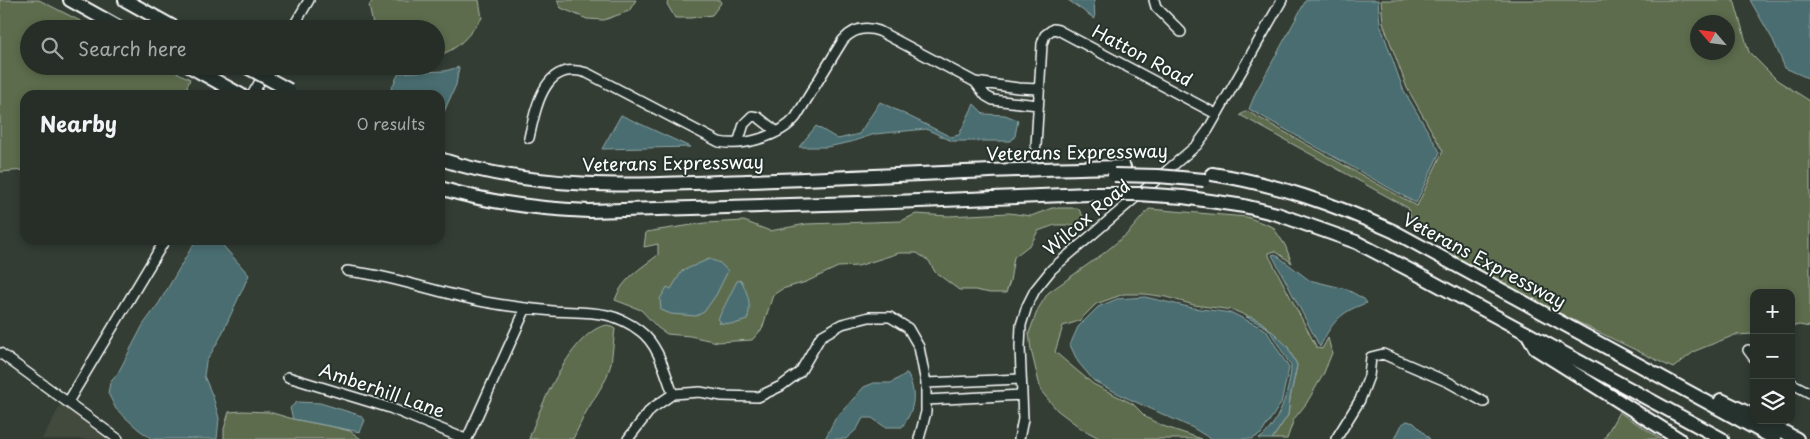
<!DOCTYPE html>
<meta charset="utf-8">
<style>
:root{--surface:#262e27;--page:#2e362f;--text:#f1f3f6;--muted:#a4a8a7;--line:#424a44}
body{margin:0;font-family:"Playpen Sans",sans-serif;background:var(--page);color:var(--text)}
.controls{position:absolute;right:15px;bottom:15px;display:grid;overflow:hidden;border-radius:10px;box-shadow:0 2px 8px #0003}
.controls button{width:45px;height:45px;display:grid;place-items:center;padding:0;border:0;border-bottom:1px solid var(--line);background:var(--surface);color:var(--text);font:25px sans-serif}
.compass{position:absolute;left:1690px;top:15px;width:45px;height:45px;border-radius:50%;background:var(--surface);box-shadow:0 2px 8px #0003;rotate:298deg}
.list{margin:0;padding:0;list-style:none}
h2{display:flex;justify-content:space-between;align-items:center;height:65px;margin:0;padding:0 20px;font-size:21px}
h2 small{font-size:16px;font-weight:400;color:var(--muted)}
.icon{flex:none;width:28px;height:28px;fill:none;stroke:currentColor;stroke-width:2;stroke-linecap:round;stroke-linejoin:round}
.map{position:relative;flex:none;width:1810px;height:439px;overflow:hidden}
.search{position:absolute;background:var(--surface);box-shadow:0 2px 8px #0003;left:20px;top:20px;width:425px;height:55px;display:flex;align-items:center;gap:12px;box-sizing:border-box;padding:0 18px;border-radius:28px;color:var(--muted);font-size:19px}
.panel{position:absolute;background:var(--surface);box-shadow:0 2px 8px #0003;left:20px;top:90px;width:425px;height:155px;border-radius:15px}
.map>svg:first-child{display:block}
</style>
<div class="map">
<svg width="1810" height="439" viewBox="0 0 1810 439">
<rect width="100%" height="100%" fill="#333d34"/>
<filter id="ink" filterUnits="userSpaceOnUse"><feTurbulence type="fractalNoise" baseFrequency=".02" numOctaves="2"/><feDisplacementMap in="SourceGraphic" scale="10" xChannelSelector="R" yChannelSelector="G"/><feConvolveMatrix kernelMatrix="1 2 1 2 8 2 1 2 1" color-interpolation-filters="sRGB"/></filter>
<g filter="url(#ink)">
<path fill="#43493d" d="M66,395L115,433L111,439H42Z"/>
<path fill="#5d6c4e" stroke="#aeb6a6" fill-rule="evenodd" d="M0,0H39L96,29H29V66H165L190,79L184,95H25V170L0,172Z
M373,0H479L482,18C468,36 459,50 436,56V29H374L369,6Z
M557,0H636L629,11L604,20L587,19L561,8Z
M668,0H720L721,3L712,15L691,18H675L667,4Z
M1381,0H1734L1749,52L1777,80L1810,101V327L1799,325L1791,327V293H1754V334L1735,335L1695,351L1673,368L1484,277L1456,260L1454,245L1413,226L1408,208L1240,115L1247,111L1417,206L1443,151L1407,88L1383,23ZM1698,22H1728V52H1698Z
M1052,208H1078L1084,218L1074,225H1055L1038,231L1031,244L1014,257L1010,281L1006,293H990L975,290H959L935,272L929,261L917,253H899L858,266L838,267L806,282L782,289L773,295L762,329L752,340L717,342L690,336L667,334L658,328L641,310L615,300C622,279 641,268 658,255V244L644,247L646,232L705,223L744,221L770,231L806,224L901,221L916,214L948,216L1009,213L1031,216Z
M1149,209L1247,217L1273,227L1285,245L1292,263L1275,251L1269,253V256L1317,348L1322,349L1328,338L1332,353L1323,375L1306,404L1294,419L1287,439H1272L1288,415L1290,398L1297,365L1287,346L1261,322L1233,310L1194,305L1166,297L1145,294H1124L1096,304L1079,321L1063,326L1055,352L1093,384L1133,404L1147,418L1163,426L1202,439H1101L1082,429L1057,410L1041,391L1031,350L1029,333L1038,309L1048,293L1104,253L1128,233Z
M608,325L615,329L611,364L606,379L585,414L573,439H529C539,409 573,328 608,325Z
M242,411L269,412L293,419L334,427L350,431L361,439H224V429L229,412Z
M1619,412L1661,439H1604Z"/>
<path fill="#496d70" stroke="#92a7a9" d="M1068,0H1094L1095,19Z
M1306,0H1378L1380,24L1403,89L1440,152L1416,203L1249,109L1256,92Z
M1750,0H1810V79L1785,68L1773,40Z
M459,67L456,85L443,114L440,112V95H398L390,91L399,73L445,71Z
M880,102L951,137L959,135L974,104L984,114L1005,115L1018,120L1015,136L1011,141H952L926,129L875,134L851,142L827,147H799L816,126L838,139L859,134Z
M621,115L690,147L602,149Z
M196,240H218L249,275L220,338L206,362L204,376L213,397L219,418L217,439H152L138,429L116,409L108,393L110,383L118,373L143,325L159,303Z
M1275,254L1309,280L1346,289L1364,299L1367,303C1341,311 1331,323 1320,347L1272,255Z
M709,259L720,263L728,271L716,295L704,312L696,316L671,314L661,310L660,299L667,287L671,289L682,271Z
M741,280C748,294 752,305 747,320L734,324L719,323L721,322L718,319L737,281Z
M1145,297L1193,308L1232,313L1266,330L1289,368L1281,403L1261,434L1252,439H1211L1193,428L1127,398L1094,381L1078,362L1070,345L1078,327L1098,307L1117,299Z
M1246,317H1251L1261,322L1274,333L1287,346L1297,365L1290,398L1288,415L1272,439H1259C1277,428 1291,388 1291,366L1268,328Z
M907,373C917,393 915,409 902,427H885L872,418H863L857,429L846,439H825L835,419L864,387L874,383H891Z
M297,402L320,403L359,415L365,420L360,432L293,419L290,408Z
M1407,421L1414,423L1430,439H1395L1402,424Z"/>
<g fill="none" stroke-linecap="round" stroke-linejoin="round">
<defs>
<path id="minor" d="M1154,0L1156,7L1181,32
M292,29L309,0
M252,95L269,66
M1038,105L993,100L986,96L975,82L1018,88L1039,89
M529,138C536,107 544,59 587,73L719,142C743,147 781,136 796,117L843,40C853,29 865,26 879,31L975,82
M738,143L744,124L752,116L758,117L777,132
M1036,146L1042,44L1045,35L1053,29L1058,30L1216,114
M347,271C394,276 438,293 485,302C507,306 530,309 553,311C586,313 612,309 640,331C659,345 665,373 673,394
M1748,350L1754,358
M0,353L118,439
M288,377L390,408L465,439
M926,383L1021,379
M1791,383L1810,393
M926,400L1022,395
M68,402L165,240
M467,439L526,308
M628,439L651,409L673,394L700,392L722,396L758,397L781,386L800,372L821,336L842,324L869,317H890L908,328L919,347L926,383V412L919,439
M1019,439L1023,419L1020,347L1021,325L1027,306L1035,290L1052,269L1197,145L1208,130L1282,0
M1336,439L1360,400L1369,376L1371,357L1383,354L1448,382L1484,402"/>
<path id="highway" d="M70,0L122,29
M125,0L177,29
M189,66L241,95
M440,159C540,192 644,185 747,181C872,177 998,169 1124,167
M1212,174C1277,184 1333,204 1393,231L1775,439
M440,188C489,203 538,209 589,211L893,202L1089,194
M1183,197L1244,206L1277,214L1356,242L1425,278L1722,439
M1527,333L1536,349L1679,439
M1721,400L1754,416
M1762,420L1797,439"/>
</defs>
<use href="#minor" stroke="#fff" stroke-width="12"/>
<use href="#highway" stroke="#fff" stroke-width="16"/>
<use href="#minor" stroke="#26332d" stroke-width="9"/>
<use href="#highway" stroke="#26332d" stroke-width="12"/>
<defs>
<path id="highway-bridge" d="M245,66L289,90
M1114,175L1158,176L1204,180
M1089,194H1138L1183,197"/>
</defs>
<use href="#highway-bridge" stroke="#fff" stroke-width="16" stroke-linecap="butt"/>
<use href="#highway-bridge" stroke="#26332d" stroke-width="12"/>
</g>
</g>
<g text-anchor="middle" stroke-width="4" stroke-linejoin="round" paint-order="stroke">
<g font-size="18" fill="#fff" stroke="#26332d">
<text transform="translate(1142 56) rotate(28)" y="6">Hatton Road</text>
<text transform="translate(1077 153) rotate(-1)" y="6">Veterans Expressway</text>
<text transform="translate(673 164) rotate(-1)" y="6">Veterans Expressway</text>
<text transform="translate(1087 218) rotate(-40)" y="6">Wilcox Road</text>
<text transform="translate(1484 261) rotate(28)" y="6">Veterans Expressway</text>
<text transform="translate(382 391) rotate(19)" y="6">Amberhill Lane</text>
</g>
</g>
</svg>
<div class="controls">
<button>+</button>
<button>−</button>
<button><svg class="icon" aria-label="layers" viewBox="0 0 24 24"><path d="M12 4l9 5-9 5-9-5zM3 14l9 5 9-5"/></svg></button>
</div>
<svg class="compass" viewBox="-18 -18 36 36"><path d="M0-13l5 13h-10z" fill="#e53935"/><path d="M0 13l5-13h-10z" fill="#a4a8a7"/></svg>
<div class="search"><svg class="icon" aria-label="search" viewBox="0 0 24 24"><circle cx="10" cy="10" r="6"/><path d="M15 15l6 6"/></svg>Search here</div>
<section class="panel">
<h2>Nearby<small>0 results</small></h2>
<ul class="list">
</ul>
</section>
</div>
